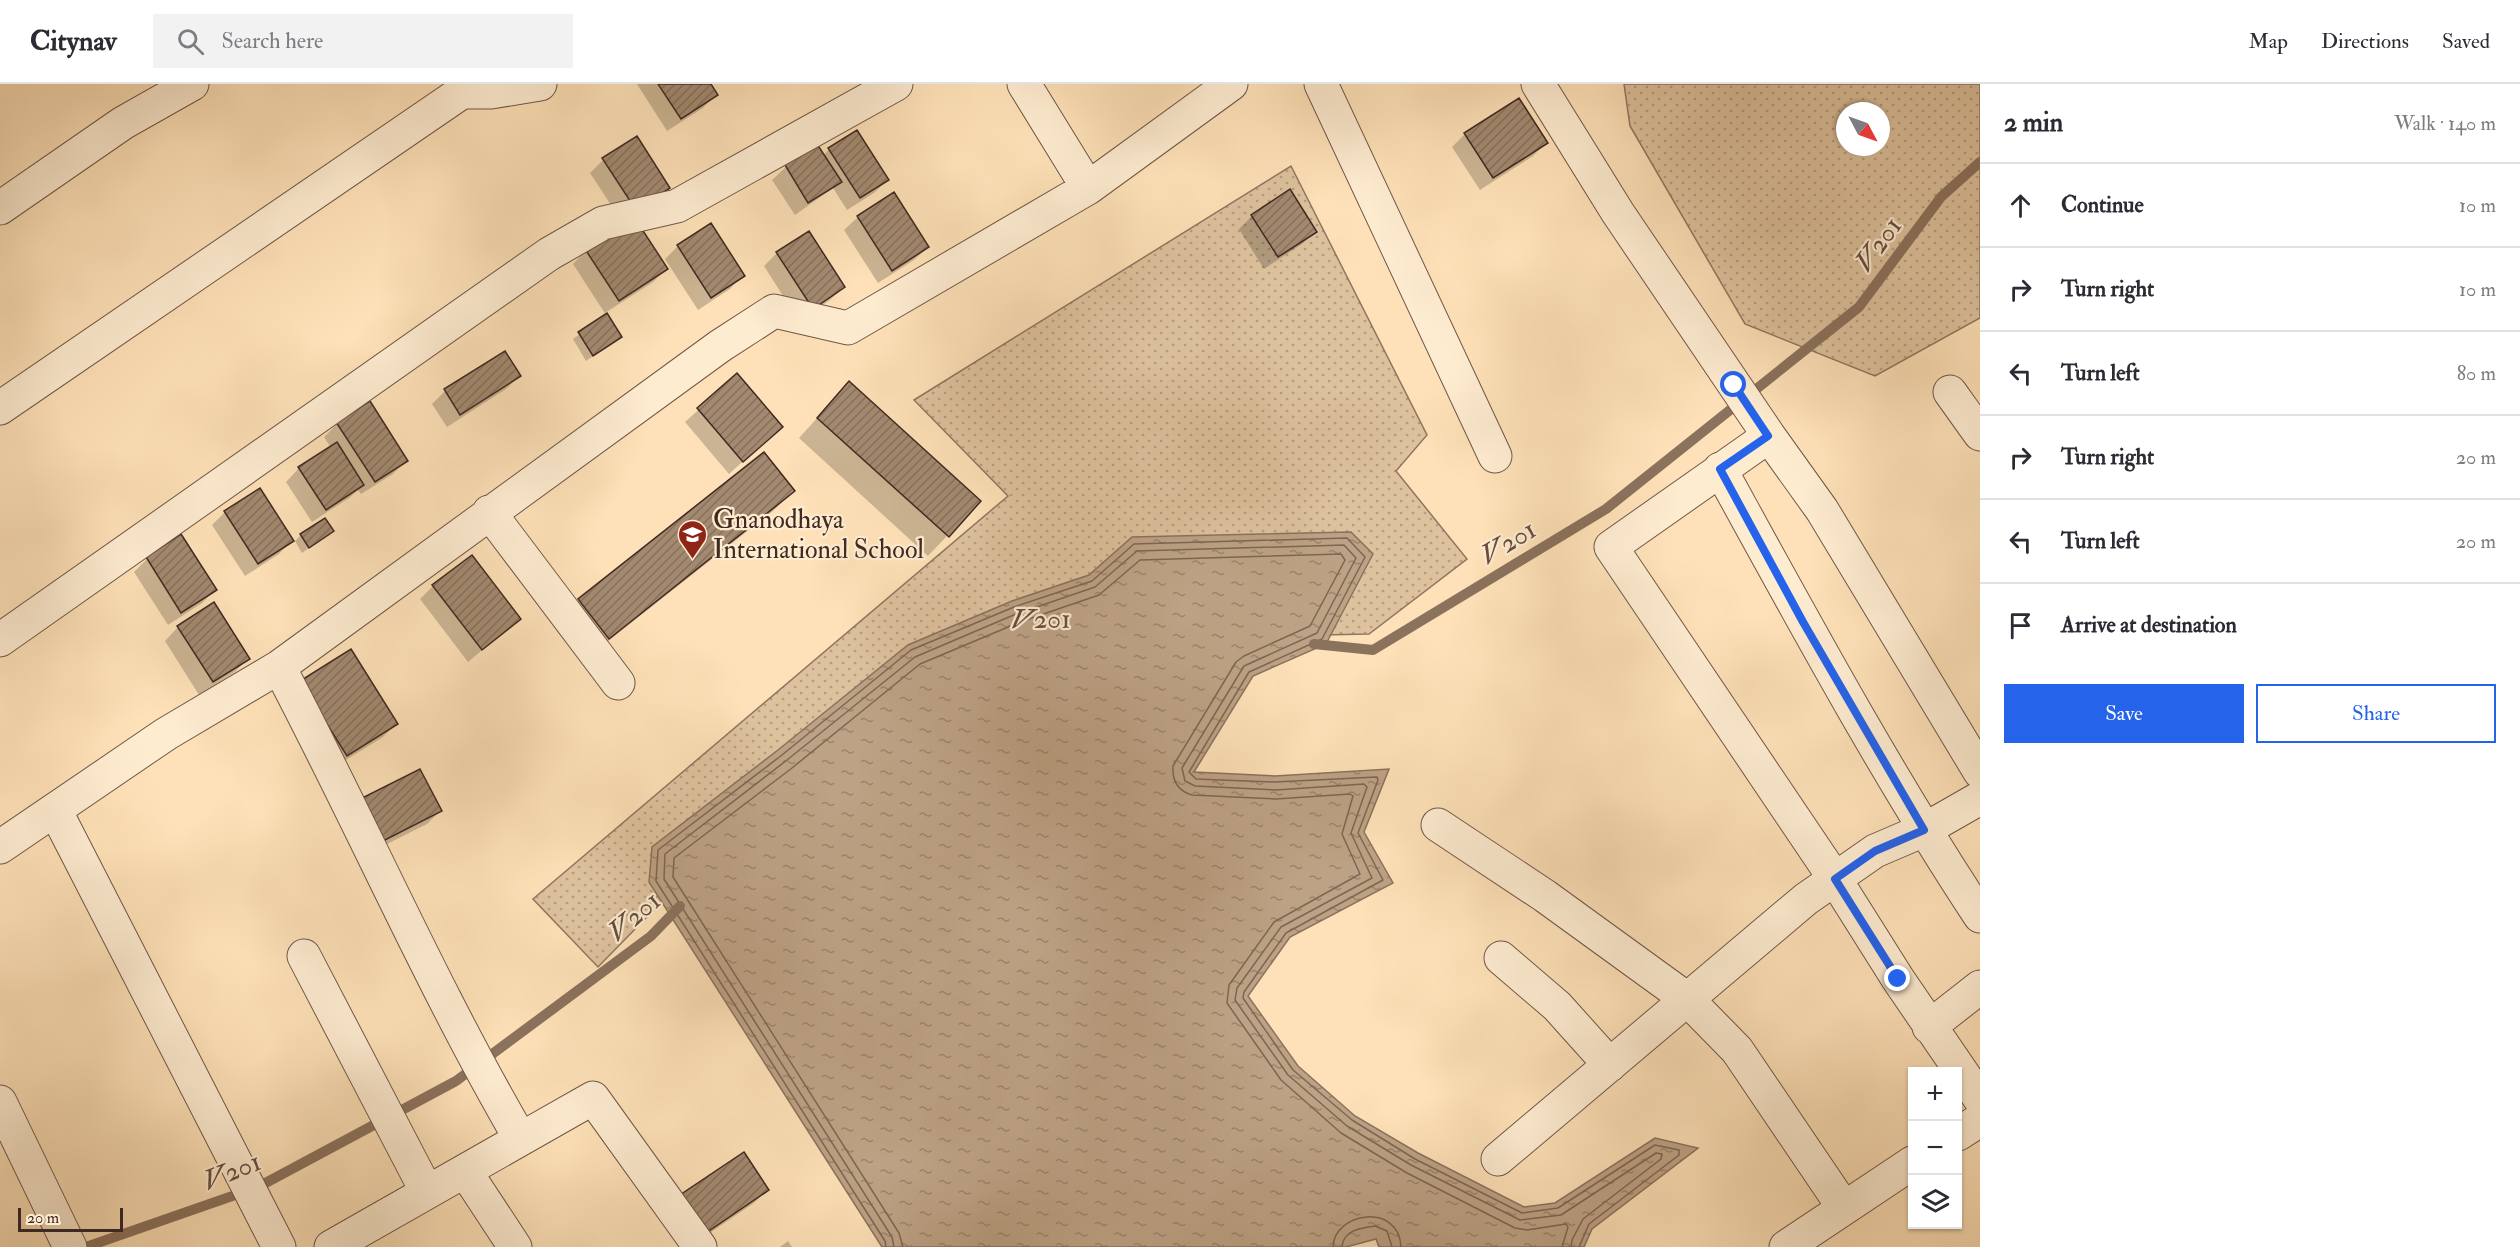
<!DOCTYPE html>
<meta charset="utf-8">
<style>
:root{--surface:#fff;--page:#f2f2f3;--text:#2b2b33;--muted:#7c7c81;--line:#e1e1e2;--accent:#2563eb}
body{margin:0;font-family:"IM FELL Double Pica",serif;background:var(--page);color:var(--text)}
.controls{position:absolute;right:18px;bottom:18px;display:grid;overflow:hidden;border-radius:0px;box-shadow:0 2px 4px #0004}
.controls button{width:54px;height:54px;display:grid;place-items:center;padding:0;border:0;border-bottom:2px solid var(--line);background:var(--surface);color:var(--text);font:30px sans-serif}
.compass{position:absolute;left:1836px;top:18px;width:54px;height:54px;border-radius:50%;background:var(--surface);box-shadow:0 2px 4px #0004;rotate:131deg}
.scale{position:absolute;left:18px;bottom:15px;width:105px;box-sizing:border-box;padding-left:6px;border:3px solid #402921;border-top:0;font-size:16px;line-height:21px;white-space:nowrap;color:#402921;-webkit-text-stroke:4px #feecd1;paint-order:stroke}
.stop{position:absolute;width:18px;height:18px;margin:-14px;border:4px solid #2563eb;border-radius:50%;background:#fff}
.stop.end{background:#2563eb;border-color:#fff;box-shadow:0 2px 6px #0008}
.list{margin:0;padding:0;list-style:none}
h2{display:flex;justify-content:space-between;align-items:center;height:78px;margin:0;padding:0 24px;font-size:26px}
h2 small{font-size:20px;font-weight:400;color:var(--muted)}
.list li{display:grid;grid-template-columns:39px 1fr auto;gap:18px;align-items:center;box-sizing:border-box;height:84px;padding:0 24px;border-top:2px solid var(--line)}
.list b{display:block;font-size:22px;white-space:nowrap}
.list em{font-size:20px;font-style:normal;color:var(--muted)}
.actions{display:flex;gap:12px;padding:18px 24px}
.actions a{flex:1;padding:14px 0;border:2px solid var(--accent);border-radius:0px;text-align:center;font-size:21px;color:var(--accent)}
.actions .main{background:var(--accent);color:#fff}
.icon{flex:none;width:33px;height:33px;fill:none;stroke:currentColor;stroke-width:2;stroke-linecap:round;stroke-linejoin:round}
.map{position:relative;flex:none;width:1980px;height:1163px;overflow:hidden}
header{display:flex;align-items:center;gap:36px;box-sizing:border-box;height:84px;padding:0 30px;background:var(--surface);border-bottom:2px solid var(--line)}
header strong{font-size:28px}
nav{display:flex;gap:33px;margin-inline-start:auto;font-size:21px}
.search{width:420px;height:54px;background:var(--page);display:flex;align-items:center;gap:15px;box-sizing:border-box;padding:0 21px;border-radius:0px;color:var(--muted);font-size:22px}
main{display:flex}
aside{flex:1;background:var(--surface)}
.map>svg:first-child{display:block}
</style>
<header>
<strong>Citynav</strong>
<div class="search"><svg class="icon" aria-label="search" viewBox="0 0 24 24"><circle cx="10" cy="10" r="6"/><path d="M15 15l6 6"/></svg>Search here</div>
<nav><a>Map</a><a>Directions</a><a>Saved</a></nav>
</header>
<main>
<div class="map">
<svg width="1980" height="1163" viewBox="0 0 1980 1163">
<defs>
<pattern id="grass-dots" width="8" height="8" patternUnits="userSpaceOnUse" patternTransform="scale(1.5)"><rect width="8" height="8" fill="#dec29e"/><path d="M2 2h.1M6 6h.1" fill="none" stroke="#b59e80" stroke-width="1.8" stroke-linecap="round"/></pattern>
<pattern id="water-ripples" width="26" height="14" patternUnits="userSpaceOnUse" patternTransform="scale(1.5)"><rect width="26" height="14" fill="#bda285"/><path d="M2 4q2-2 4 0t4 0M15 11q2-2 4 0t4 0" fill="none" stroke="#9b846c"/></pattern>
<pattern id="building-hatch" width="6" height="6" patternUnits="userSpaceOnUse" patternTransform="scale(1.5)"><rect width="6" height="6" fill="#a38970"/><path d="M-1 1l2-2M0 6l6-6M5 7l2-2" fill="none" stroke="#86705c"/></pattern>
</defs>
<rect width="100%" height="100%" fill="#fee1b8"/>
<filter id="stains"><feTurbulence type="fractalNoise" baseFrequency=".00333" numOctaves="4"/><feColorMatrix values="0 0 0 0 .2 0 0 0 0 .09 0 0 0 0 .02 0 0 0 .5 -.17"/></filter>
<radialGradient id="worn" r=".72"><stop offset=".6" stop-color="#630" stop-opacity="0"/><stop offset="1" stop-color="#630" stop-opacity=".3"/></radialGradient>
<path fill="url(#grass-dots)" stroke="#8f7660" stroke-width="1.5" fill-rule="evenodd" d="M1624,0H1980V234L1875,292L1745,240L1630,42ZM1845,27H1881V63H1845Z
M1291,82L1427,351L1396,387L1467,475L1369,550L977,558L829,647L598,883L533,815L1008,412L914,316Z"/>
<path fill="url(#water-ripples)" stroke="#8b725d" stroke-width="1.5" d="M1351,448L1373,470L1326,560L1253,592L1194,688L1275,692L1389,685L1364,748L1393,799L1290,853L1248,912L1298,982L1355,1032L1418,1069L1524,1123L1555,1119L1655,1054L1698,1064L1592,1145L1584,1163H1379L1376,1155L1346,1163H882L649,798L652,763L778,666L908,561L1012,517L1089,491L1132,453Z"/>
<path fill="#0003" d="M637,0H709L716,10L703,24L667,47Z
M1465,50L1546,59L1533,72L1480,106L1452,63Z
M816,62L823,72L829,65L887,96L874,109L847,126L833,104L795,131L772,96L786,83Z
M603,76L668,104L655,117L622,138L590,89Z
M893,110L928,163L914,176L878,199L844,146L858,133Z
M1252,132L1315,147L1302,160L1264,185L1239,145Z
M678,162L743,191L730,205L698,226L665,175Z
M586,166L666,185L653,198L605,229L620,253L586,277L573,255L606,231L573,180Z
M777,169L844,203L830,216L799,237L764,182Z
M504,269L519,292L506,305L447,343L432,320L445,307Z
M737,291L781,343L729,390L685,338Z
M849,299L979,418L928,472L799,354Z
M337,340L406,376L393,390L361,410L358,406L349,414L312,438L286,398L299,384L331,364L324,353Z
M764,370L793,407L773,427L588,573L559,535L579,516Z
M225,428L292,456L279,470L245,492L212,441Z
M332,447L302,469L295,457L301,451Z
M181,452L215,506L202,519L168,541L134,488L147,475Z
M433,502L519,535L468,578L420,515Z
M178,543L248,574L235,588L199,611L165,557Z
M288,611L396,640L383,653L333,684Z
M363,715L440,727L427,740L369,769Z
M767,1106L754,1119L689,1163L665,1127Z
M788,1157L792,1163H780Z"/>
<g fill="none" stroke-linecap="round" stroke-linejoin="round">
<path stroke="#7e6653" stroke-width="1.5" d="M886,1163L885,1157L656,797L658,766L782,671L911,566L1014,523L1092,497L1134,460L1347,454L1365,473L1322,555L1249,588L1189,688L1196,695L1275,698L1377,693L1378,696L1358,749L1383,796L1286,849L1244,908L1243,914L1293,986L1352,1036L1415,1075L1522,1129L1558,1124L1655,1061L1679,1066V1071L1589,1140L1579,1163
M894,1163L892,1153L664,795L665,770L787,676L915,573L1016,530L1095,503L1137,467L1344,461L1356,474L1317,549L1244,582L1182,684L1185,697L1195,702L1276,706L1364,700L1367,703L1351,749L1372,794L1281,843L1237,904L1235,916L1288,991L1347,1042L1411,1081L1520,1136L1561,1131L1656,1069L1662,1070L1661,1075L1583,1135L1572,1156L1571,1163
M903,1163L899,1149L673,793L674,774L792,684L920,580L1020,538L1099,511L1140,476L1341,470L1345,476L1310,542L1244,572L1236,578L1173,682C1172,697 1178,707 1192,711L1276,715L1350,710L1353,712L1342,750L1360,790L1274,838L1229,901L1227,919L1281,996L1341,1049L1407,1089L1515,1144L1527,1146L1566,1140L1568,1143L1562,1163
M1333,1163C1334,1128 1399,1118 1401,1163
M1342,1163C1343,1146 1361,1144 1375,1142L1387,1147L1392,1163"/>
<path stroke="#8b725d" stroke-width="10" d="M1314,560L1373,566L1606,425L1859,223L1941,113L1980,78
M86,1163L258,1103L456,997L651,852L680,822"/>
</g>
<path fill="url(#building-hatch)" stroke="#402921" stroke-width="1.5" d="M658,0H711L718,11L681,35Z
M1519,14L1548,59L1493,94L1464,49Z
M857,46L889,96L860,114L828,64Z
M637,52L670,104L636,126L602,74Z
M817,60L842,98L808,119L785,81Z
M1290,105L1317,148L1278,173L1251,131Z
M894,108L929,163L892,187L857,132Z
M634,133L668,185L619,217L585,165Z
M711,139L745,192L711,214L677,161Z
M809,147L845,203L813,225L776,168Z
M607,229L622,253L593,272L578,248Z
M505,267L521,292L460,331L444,305Z
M737,289L783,343L743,378L697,324Z
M849,297L981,417L949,453L817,334Z
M370,317L408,377L375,398L336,338Z
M337,358L364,401L326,426L298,383Z
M764,368L795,407L609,555L578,515Z
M260,404L294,457L258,480L224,427Z
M325,434L334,447L309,464L300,450Z
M181,450L217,506L181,529L146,473Z
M472,471L521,535L482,566L432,501Z
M214,518L250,575L213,598L177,542Z
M351,565L398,640L347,672L300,597Z
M420,685L442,727L383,757L362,714Z
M744,1068L769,1106L703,1151L677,1113Z"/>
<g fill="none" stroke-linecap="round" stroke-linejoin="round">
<defs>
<path id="minor" d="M1024,0L1088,104
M1321,0L1495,372
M1538,0L1618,129L1769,352L1822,426L1980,688
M0,124L123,39L192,0
M1950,308L1980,350
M0,324L462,8H491L540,0
M1769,352L1611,463L1835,795L1898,895L1980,1015
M1720,385C1803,536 1885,688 1980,832
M489,428L618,599
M0,556L549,170L603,139L677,122L896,0
M279,583C361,738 431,901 520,1054
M55,726L279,1163
M1438,741L1545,812L1687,915L1737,966L1844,1124
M0,763L166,650L279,583L720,262L774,227L848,244L1088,104L1231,0
M304,872L427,1108
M1501,874L1557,922L1610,981
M1929,943L1980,903
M0,1018L70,1163
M1958,1050L1980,1036
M1498,1075L1806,815L1875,767L1924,746L1980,714
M465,1087L515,1163
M331,1163L593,1014L700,1163
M1786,1163L1912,1079"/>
</defs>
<use href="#minor" stroke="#705747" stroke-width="35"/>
<use href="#minor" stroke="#feecd1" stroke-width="33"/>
</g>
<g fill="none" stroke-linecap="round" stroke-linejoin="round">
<path stroke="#2563eb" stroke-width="8" d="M1734,301L1768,352L1720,385L1803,538L1924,746L1875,767L1835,795L1898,895"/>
</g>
<defs>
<symbol id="school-pin" viewBox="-11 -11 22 30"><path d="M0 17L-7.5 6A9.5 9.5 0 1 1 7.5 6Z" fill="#8f2418" stroke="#feecd1"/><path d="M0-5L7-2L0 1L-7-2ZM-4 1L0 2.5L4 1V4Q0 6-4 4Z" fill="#fff"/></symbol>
</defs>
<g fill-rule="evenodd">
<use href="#school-pin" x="676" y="434" width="33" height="45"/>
</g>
<g text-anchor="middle" stroke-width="4.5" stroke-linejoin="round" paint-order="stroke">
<g font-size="26" fill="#402921" stroke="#feecd1" text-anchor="start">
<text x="713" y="444">Gnanodhaya<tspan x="713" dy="30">International School</tspan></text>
</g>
<g font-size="27" font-style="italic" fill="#664d3f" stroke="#feecd1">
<text transform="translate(1878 160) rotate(-54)" y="9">V201</text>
<text transform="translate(1508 458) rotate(-31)" y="9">V201</text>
<text transform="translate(1041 535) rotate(-1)" y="9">V201</text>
<text transform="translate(634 832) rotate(-41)" y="9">V201</text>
<text transform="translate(232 1087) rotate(-22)" y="9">V201</text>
</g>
</g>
<rect width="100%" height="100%" filter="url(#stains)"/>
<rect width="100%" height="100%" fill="url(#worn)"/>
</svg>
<div class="controls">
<button>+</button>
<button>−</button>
<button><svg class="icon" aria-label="layers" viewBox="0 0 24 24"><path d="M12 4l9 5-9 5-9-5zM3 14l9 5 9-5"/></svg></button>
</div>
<svg class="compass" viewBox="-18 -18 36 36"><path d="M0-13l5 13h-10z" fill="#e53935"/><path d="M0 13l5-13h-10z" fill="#7c7c81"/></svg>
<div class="scale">20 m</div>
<div class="stop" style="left:1734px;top:301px"></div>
<div class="stop end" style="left:1898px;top:895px"></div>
</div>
<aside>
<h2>2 min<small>Walk · 140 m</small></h2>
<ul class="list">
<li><svg class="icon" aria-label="ahead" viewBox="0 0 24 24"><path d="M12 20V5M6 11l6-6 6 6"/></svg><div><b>Continue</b></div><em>10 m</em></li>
<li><svg class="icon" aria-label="right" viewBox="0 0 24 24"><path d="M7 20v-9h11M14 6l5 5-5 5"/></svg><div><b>Turn right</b></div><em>10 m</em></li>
<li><svg class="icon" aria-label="left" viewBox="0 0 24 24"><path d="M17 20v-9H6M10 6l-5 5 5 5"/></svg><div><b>Turn left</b></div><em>80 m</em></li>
<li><svg class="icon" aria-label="right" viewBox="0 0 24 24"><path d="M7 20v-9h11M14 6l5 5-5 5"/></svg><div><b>Turn right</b></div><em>20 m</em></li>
<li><svg class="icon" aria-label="left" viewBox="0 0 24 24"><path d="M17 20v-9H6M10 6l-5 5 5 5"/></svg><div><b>Turn left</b></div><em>20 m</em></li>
<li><svg class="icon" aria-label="arrive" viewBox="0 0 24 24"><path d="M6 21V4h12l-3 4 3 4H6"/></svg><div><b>Arrive at destination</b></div></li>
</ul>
<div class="actions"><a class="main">Save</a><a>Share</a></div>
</aside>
</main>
